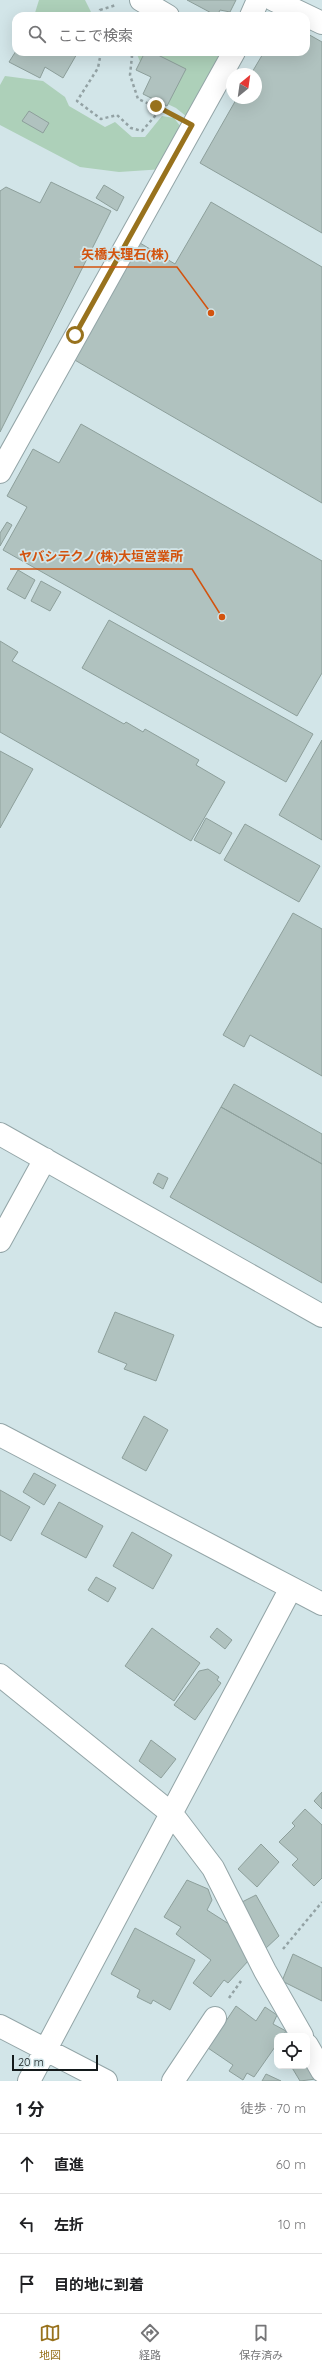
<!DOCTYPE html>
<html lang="ja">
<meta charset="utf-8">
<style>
:root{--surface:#fff;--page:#f6f6f6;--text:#202124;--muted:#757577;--line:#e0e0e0;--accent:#98721d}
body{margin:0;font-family:Quicksand,"Noto Sans JP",sans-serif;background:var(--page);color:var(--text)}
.controls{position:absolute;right:12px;bottom:12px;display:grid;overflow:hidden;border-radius:8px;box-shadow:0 4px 16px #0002}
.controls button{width:36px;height:36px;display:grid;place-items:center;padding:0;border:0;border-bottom:1px solid var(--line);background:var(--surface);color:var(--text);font:20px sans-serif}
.compass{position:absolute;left:226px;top:68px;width:36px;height:36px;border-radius:50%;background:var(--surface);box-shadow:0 4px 16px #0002;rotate:29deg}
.scale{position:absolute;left:12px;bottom:10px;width:86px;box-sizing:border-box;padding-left:4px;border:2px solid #131a1b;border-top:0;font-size:11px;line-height:14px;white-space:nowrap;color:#131a1b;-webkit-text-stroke:3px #d2e5e8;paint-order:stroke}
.stop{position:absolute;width:12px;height:12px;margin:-9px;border:3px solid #98721d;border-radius:50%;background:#fff}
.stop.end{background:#98721d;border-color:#fff;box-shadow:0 1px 4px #0008}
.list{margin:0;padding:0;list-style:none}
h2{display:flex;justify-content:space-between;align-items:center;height:52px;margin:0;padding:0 16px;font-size:17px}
h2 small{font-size:13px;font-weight:400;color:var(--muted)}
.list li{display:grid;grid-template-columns:26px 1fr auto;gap:12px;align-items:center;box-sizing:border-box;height:60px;padding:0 16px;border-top:1px solid var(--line)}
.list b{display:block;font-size:15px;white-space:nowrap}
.list em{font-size:13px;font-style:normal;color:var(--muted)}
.icon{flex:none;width:22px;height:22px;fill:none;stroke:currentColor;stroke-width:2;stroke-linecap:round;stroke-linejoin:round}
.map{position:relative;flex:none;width:322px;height:2081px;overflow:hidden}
.search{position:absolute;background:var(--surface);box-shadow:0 4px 16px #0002;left:12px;right:12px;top:12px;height:44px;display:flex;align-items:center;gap:10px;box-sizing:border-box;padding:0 14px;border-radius:12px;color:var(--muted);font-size:15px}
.sheet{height:232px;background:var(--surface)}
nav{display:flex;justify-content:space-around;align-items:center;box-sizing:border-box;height:56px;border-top:1px solid var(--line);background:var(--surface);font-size:11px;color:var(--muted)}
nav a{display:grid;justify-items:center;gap:2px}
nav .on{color:var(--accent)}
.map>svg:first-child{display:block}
</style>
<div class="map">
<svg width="322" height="2081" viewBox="0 0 322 2081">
<rect width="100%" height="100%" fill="#d2e5e8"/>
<path fill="#add0b9" d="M39,0H85L93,16H34Z
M136,52H220L221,53L214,71L187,117L176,108L157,99L158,77L144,71Z
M5,76L43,81L65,97L69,106L105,127L115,122L132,137H145L162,116L174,118L184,131L164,169L119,172L80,167L0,125V85Z"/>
<path fill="#b0c2bf" stroke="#8d9f9b" d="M187,0H236L230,12L220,10L217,16Z
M306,33L322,42V233L200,163L237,98H256V74H251L264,52H306Z
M16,51V52H78L63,78L45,67L40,78L9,62Z
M145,52H152L186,69L167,106L143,94L151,77L136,70Z
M29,111L49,123L43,133L22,121Z
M51,182L111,211L0,432V191L6,187L40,203Z
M104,185L124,197L117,211L96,198Z
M211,202L322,267V503L73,359L140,243L175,264Z
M81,424L322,561V673L297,716L3,550L27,507L7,496L33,449L59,463Z
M7,522L12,525L0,546V533Z
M18,570L35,580L25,599L7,589Z
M41,581L61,592L50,611L31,601Z
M109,620L313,734L286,782L82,668Z
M0,641L18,652L12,661L124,724L126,722L143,732L145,729L199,760L196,765L225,782L191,841L0,732Z
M322,740V840L279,815Z
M0,751L33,769L0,828Z
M206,818L232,833L220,854L194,840Z
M245,824L320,866L299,902L224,860Z
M293,913L322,929V1076L250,1035L244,1047L223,1035Z
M234,1084L322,1134V1164L221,1107Z
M221,1107L322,1164V1283L170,1197Z
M158,1173L168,1178L163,1189L153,1183Z
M115,1312L174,1335L156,1381L124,1369L127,1364L98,1352Z
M144,1416L168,1430L146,1471L122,1458Z
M34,1473L56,1485L44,1505L23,1492Z
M0,1490L30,1507L11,1541L0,1535Z
M59,1502L103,1526L86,1558L41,1534Z
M132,1532L172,1555L153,1589L113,1566Z
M96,1577L116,1588L108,1602L88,1590Z
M152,1628L200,1663L174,1701L125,1666Z
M217,1628L232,1640L225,1649L210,1637Z
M208,1669L219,1677L217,1680L221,1683L195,1720L174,1705L199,1671Z
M151,1740L176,1759L161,1778L139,1761Z
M322,1792V1809L314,1801Z
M305,1809L322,1825V1878L314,1886L292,1865L298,1859L279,1842L295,1826L292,1823Z
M261,1844L279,1862L257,1887L238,1869Z
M187,1880L208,1889L212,1900L207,1910L229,1924L249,1960L228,1983L224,1980L211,1997L193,1983L211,1960L176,1934L181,1927L164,1917Z
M256,1895L279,1936L265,1949L242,1902Z
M135,1928L195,1960L170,2010L153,2000L151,2004L137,1997L140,1990L111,1974Z
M293,1954L322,1968V2001L282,1981Z
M236,2006L256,2021L265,2007L277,2015L273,2024L286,2031L283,2036H277V2044L254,2077L247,2073L243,2080L229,2071L233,2065L208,2048Z
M291,2066H307L316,2079L300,2081Z
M266,2074L281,2081H262Z"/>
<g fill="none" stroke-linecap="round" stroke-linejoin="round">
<defs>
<path id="minor" d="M141,0L168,16
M274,0L322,23
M251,16L258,0
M0,472L234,52
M0,1134L322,1316
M0,1241L45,1159
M0,1435L322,1604
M0,1675L172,1814L213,1868L265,1971L302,2036
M0,2026L106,2081
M307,2045L322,2071
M29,2081L291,1588
M173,2081L215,2018"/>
</defs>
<use href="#minor" stroke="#93a5a7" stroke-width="24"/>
<path stroke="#93a2a4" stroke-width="2.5" stroke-dasharray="3 3" stroke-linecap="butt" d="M101,16L100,10L116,5
M101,52L98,68L77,101L101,119L117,115L131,128L142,131L162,108
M126,52L132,56L130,75L138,99L170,113
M283,1949L322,1902
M229,1998L241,1981"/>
<use href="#minor" stroke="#fff" stroke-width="22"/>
</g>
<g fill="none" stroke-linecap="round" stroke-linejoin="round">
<path stroke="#98721d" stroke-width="5" d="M75,335L192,125L156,106"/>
</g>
<path fill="none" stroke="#d3530e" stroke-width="1.5" d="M211 313L177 267H74M222 617L192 569H10"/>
<g fill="#d3530e" stroke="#d2e5e8" stroke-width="1.5">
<circle cx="211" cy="313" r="4"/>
<circle cx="222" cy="617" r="4"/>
</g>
<g font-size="13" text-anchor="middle" font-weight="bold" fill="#d3530e" stroke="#d2e5e8" stroke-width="3.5" stroke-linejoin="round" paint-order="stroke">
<text x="125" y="259">矢橋大理石(株)</text>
<text x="101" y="561">ヤバシテクノ(株)大垣営業所</text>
</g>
</svg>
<div class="controls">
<button><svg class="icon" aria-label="locate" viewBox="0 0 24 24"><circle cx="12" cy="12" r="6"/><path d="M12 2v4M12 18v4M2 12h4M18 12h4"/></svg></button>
</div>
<svg class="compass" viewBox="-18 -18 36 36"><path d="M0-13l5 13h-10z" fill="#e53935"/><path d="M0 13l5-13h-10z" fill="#757577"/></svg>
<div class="scale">20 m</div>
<div class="stop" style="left:75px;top:335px"></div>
<div class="stop end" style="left:156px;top:106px"></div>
<div class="search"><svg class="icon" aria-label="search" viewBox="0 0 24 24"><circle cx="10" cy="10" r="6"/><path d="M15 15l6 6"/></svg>ここで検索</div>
</div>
<section class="sheet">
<h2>1 分<small>徒歩 · 70 m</small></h2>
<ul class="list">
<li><svg class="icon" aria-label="ahead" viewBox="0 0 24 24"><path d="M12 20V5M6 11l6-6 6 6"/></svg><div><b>直進</b></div><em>60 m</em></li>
<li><svg class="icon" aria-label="left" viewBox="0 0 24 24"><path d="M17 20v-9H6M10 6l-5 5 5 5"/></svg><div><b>左折</b></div><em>10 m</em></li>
<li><svg class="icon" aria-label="arrive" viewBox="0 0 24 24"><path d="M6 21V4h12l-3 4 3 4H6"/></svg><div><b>目的地に到着</b></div></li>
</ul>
</section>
<nav>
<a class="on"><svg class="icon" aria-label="map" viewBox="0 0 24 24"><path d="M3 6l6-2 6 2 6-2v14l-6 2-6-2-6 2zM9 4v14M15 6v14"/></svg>地図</a>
<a><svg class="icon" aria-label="directions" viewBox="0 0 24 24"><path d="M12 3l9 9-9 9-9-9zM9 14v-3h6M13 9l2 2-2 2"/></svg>経路</a>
<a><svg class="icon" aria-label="saved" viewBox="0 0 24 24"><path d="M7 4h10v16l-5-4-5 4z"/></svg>保存済み</a>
</nav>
